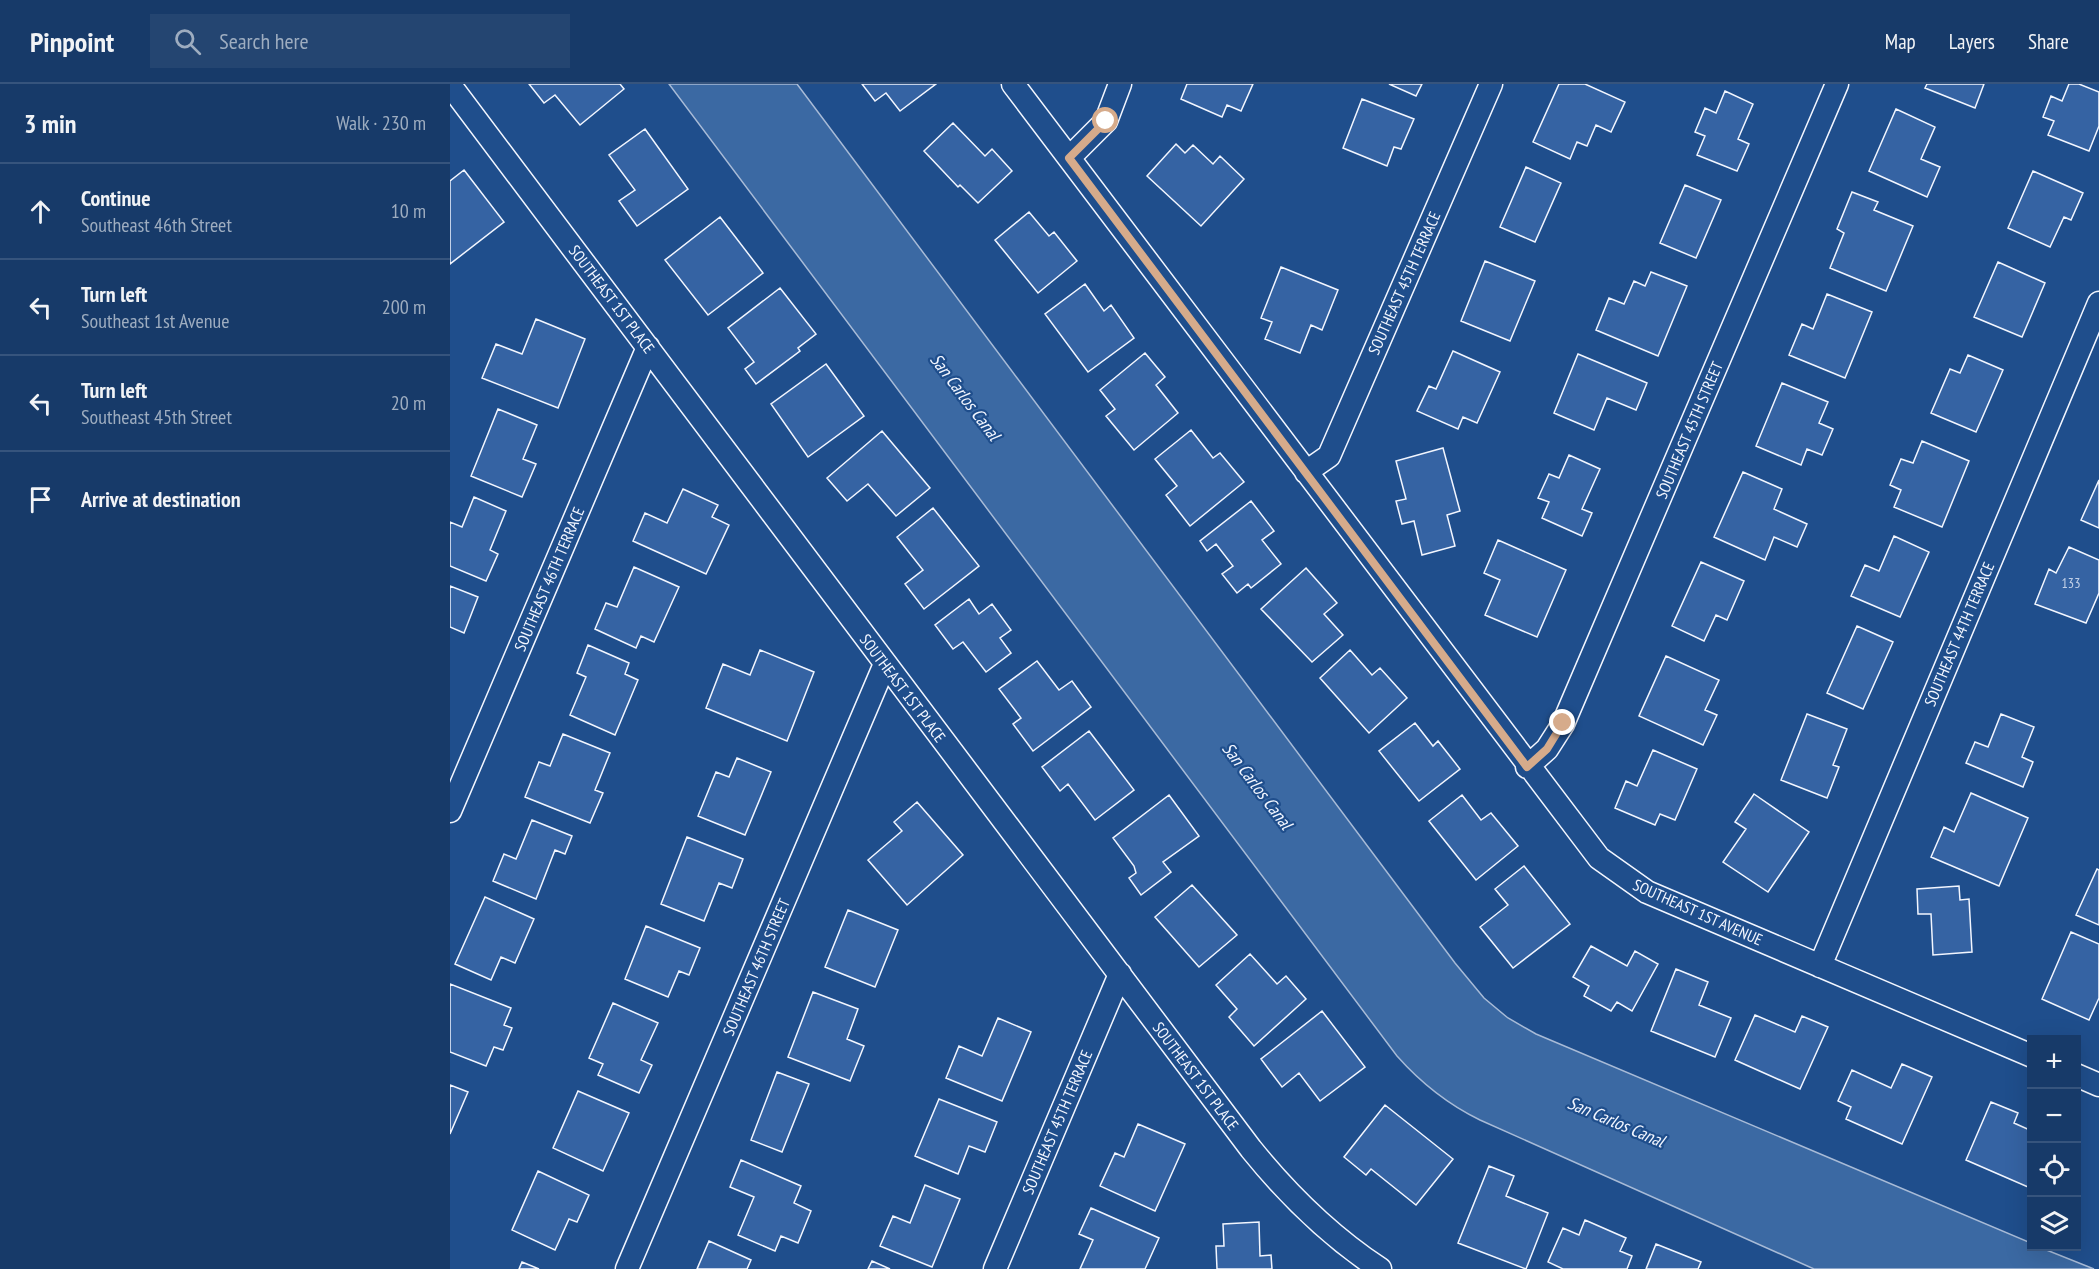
<!DOCTYPE html>
<meta charset="utf-8">
<style>
:root{--surface:#173a69;--page:#244571;--text:#f1f3f6;--muted:#9eadc0;--line:#36547d}
body{margin:0;font-family:"PT Sans Narrow",sans-serif;background:var(--page);color:var(--text)}
.controls{position:absolute;right:18px;bottom:18px;display:grid;overflow:hidden;border-radius:0px;box-shadow:0 6px 24px #0002}
.controls button{width:54px;height:54px;display:grid;place-items:center;padding:0;border:0;border-bottom:2px solid var(--line);background:var(--surface);color:var(--text);font:30px sans-serif}
.stop{position:absolute;width:18px;height:18px;margin:-14px;border:4px solid #d6ab8b;border-radius:50%;background:#fff}
.stop.end{background:#d6ab8b;border-color:#fff;box-shadow:0 2px 6px #0008}
.list{margin:0;padding:0;list-style:none}
h2{display:flex;justify-content:space-between;align-items:center;height:78px;margin:0;padding:0 24px;font-size:26px}
h2 small{font-size:20px;font-weight:400;color:var(--muted)}
.list li{display:grid;grid-template-columns:39px 1fr auto;gap:18px;align-items:center;box-sizing:border-box;height:96px;padding:0 24px;border-top:2px solid var(--line)}
.list b{display:block;font-size:22px;white-space:nowrap}
.list p{margin:0;font-size:20px;white-space:nowrap;color:var(--muted)}
.list em{font-size:20px;font-style:normal;color:var(--muted)}
.icon{flex:none;width:33px;height:33px;fill:none;stroke:currentColor;stroke-width:2;stroke-linecap:round;stroke-linejoin:round}
.map{position:relative;flex:none;width:1649px;height:1185px;overflow:hidden}
header{display:flex;align-items:center;gap:36px;box-sizing:border-box;height:84px;padding:0 30px;background:var(--surface);border-bottom:2px solid var(--line)}
header strong{font-size:28px}
nav{display:flex;gap:33px;margin-inline-start:auto;font-size:21px}
.search{width:420px;height:54px;background:var(--page);display:flex;align-items:center;gap:15px;box-sizing:border-box;padding:0 21px;border-radius:0px;color:var(--muted);font-size:22px}
main{display:flex}
aside{flex:1;background:var(--surface)}
.map>svg:first-child{display:block}
</style>
<header>
<strong>Pinpoint</strong>
<div class="search"><svg class="icon" aria-label="search" viewBox="0 0 24 24"><circle cx="10" cy="10" r="6"/><path d="M15 15l6 6"/></svg>Search here</div>
<nav><a>Map</a><a>Layers</a><a>Share</a></nav>
</header>
<main>
<aside>
<h2>3 min<small>Walk · 230 m</small></h2>
<ul class="list">
<li><svg class="icon" aria-label="ahead" viewBox="0 0 24 24"><path d="M12 20V5M6 11l6-6 6 6"/></svg><div><b>Continue</b><p>Southeast 46th Street</p></div><em>10 m</em></li>
<li><svg class="icon" aria-label="left" viewBox="0 0 24 24"><path d="M17 20v-9H6M10 6l-5 5 5 5"/></svg><div><b>Turn left</b><p>Southeast 1st Avenue</p></div><em>200 m</em></li>
<li><svg class="icon" aria-label="left" viewBox="0 0 24 24"><path d="M17 20v-9H6M10 6l-5 5 5 5"/></svg><div><b>Turn left</b><p>Southeast 45th Street</p></div><em>20 m</em></li>
<li><svg class="icon" aria-label="arrive" viewBox="0 0 24 24"><path d="M6 21V4h12l-3 4 3 4H6"/></svg><div><b>Arrive at destination</b></div></li>
</ul>
</aside>
<div class="map">
<svg width="1649" height="1185" viewBox="0 0 1649 1185">
<rect width="100%" height="100%" fill="#1f4e8c"/>
<path fill="#3b69a3" stroke="#a8bbd7" stroke-width="1.5" d="M219,0H347L1005,879L1034,914L1058,934L1086,950L1581,1159L1582,1162L1589,1163L1644,1185H1364L1030,1036C997,1020 971,999 947,972Z"/>
<path fill="#3563a3" stroke="#f2f6ff" stroke-width="1.5" d="M79,0H170L174,5L130,41L105,11L94,19Z
M412,0H486L450,27L436,9L425,17Z
M737,0H803L791,27L777,21L772,33L731,15Z
M939,0H972L966,12Z
M1109,0H1135L1175,18L1161,48L1146,41L1137,62L1127,58L1120,75L1083,58Z
M1477,0H1534L1525,24L1475,4Z
M1619,0H1629L1649,8V42L1639,67L1598,51L1604,37L1593,33L1601,12L1612,17Z
M1275,7L1303,20L1288,55L1299,60L1287,87L1247,71L1255,52L1245,48L1255,24L1266,29Z
M912,15L964,35L951,65L944,63L937,82L893,64Z
M1446,25L1485,43L1471,75L1490,83L1477,113L1419,87Z
M503,39L535,72L542,65L562,87L528,119L510,101L508,103L474,67Z
M195,45L238,105L187,142L169,117L185,106L159,71Z
M726,60L735,69L743,61L763,80L770,72L794,95L751,142L697,92Z
M1076,83L1111,99L1085,158L1050,143Z
M14,86L54,138L0,180V97Z
M1583,87L1633,109L1621,136L1614,133L1600,163L1558,144Z
M1235,101L1271,116L1246,174L1210,159Z
M1402,108L1428,118L1424,126L1463,142L1436,207L1380,184L1394,149L1387,145Z
M579,128L599,152L604,148L627,177L588,209L545,156Z
M270,133L313,189L258,231L215,176Z
M1035,177L1085,197L1060,257L1011,237Z
M1548,178L1595,199L1572,253L1524,233Z
M831,183L888,206L872,246L861,241L850,269L815,255L822,238L811,234Z
M1201,188L1237,202L1208,272L1146,246L1159,214L1174,220L1184,197L1195,202Z
M635,200L654,227L661,221L684,254L638,288L595,230Z
M330,204L366,250L348,264L350,267L306,300L295,285L304,278L278,244Z
M1377,210L1422,228L1395,294L1339,271L1352,240L1363,245Z
M86,235L135,255L108,324L32,294L46,260L72,270Z
M1003,267L1050,288L1027,339L1013,333L1008,345L967,327L979,302L986,305Z
M695,269L715,293L706,301L728,329L684,366L656,332L665,325L650,306Z
M1128,270L1197,299L1186,326L1157,314L1144,346L1104,329Z
M1518,271L1553,286L1526,348L1481,329L1500,285L1510,289Z
M376,280L414,332L358,373L321,320Z
M1332,299L1378,318L1369,339L1383,345L1372,371L1357,365L1351,381L1306,362Z
M48,325L87,341L73,375L86,380L72,413L21,392Z
M741,346L763,374L770,369L794,398L740,442L716,411L727,402L705,375Z
M432,347L480,404L446,432L418,400L397,417L377,394Z
M1472,357L1519,377L1492,443L1444,423L1451,406L1440,401L1451,375L1463,379Z
M993,364L1010,427L997,431L1005,462L972,471L964,437L952,440L946,417L956,415L946,377Z
M1119,371L1150,385L1132,425L1142,429L1132,452L1092,434L1099,418L1088,414L1099,390L1109,394Z
M1293,388L1332,405L1324,425L1357,440L1347,463L1324,453L1315,476L1264,453Z
M1649,396V444L1631,436Z
M233,405L268,421L262,433L279,441L256,490L183,457L195,429L217,439Z
M24,413L56,427L40,466L48,470L36,497L0,482V438L12,443Z
M801,417L824,447L812,456L831,480L801,504L798,500L787,509L772,490L783,482L766,460L757,467L750,457Z
M483,424L529,482L474,525L455,500L473,486L447,453Z
M1444,452L1479,468L1450,533L1401,512L1415,481L1429,487Z
M1048,456L1116,486L1087,553L1035,531L1050,496L1034,489Z
M1619,463L1649,476V509L1636,539L1585,520L1599,485L1606,489Z
M1251,478L1294,497L1277,536L1266,531L1254,557L1222,542Z
M184,483L229,503L204,558L191,552L186,564L145,545L156,519L167,523Z
M856,484L887,519L874,530L893,551L862,578L811,525Z
M0,502L28,513L14,549L0,543Z
M519,515L529,530L542,520L561,546L550,554L561,569L536,588L513,558L503,565L485,541Z
M1407,542L1443,558L1413,625L1377,609Z
M138,561L179,579L175,590L188,596L165,651L120,631L136,593L127,589Z
M310,566L364,588L337,657L256,624L273,580L300,591Z
M900,566L922,591L930,584L957,614L919,649L870,594Z
M1216,572L1269,596L1255,626L1267,631L1253,661L1189,632Z
M587,577L609,606L622,597L641,623L583,667L563,640L571,634L549,605Z
M1357,630L1397,645L1383,681L1389,683L1377,714L1331,696Z
M1551,630L1584,643L1572,673L1583,678L1573,703L1516,679L1525,658L1538,663Z
M965,639L983,662L988,657L1010,685L969,717L929,667Z
M639,647L684,706L645,736L618,700L610,707L592,683Z
M113,650L160,669L145,706L153,709L140,739L75,713L89,678L100,682Z
M1203,666L1247,685L1225,736L1210,730L1205,741L1165,724L1176,697L1187,702Z
M287,674L321,688L295,751L248,732L266,688L279,693Z
M1521,709L1578,734L1549,802L1481,773L1494,743L1504,748Z
M1304,710L1359,748L1318,808L1273,778L1296,745L1285,738Z
M719,711L749,752L713,778L721,788L691,811L679,794L686,789L684,782L663,754Z
M1012,711L1031,736L1041,729L1068,762L1026,796L979,737Z
M467,718L513,771L457,821L418,776L452,747L444,738Z
M82,736L122,752L115,770L105,766L86,815L43,797L54,770L66,775Z
M237,753L293,775L282,804L269,799L254,837L211,820Z
M1074,782L1120,840L1063,884L1030,843L1058,821L1045,805Z
M1647,785L1649,786V841L1626,831Z
M742,801L787,851L749,883L705,833Z
M1509,802L1510,816L1519,815L1522,868L1483,871L1481,830H1468L1467,805Z
M35,813L84,835L65,879L51,873L41,896L5,880Z
M398,826L448,846L425,903L375,883Z
M196,842L250,864L239,891L229,887L218,913L175,895Z
M1621,848L1649,860V914L1639,936L1592,915Z
M1141,862L1177,882L1185,867L1208,880L1182,927L1167,918L1161,927L1134,912L1139,902L1123,893Z
M800,870L827,900L836,892L856,915L804,962L779,933L787,925L766,901Z
M1226,885L1258,898L1249,921L1281,934L1265,973L1201,947Z
M0,900L61,924L54,941L62,944L53,966L44,963L36,982L0,968Z
M363,908L408,925L397,955L414,962L400,997L338,973Z
M163,919L208,939L191,976L202,981L189,1009L148,991L153,980L139,974Z
M872,927L915,983L870,1017L849,989L832,1003L811,975Z
M1305,931L1345,948L1352,932L1378,943L1350,1005L1285,976Z
M548,934L581,948L552,1017L496,994L509,962L532,972Z
M1452,980L1482,993L1452,1060L1396,1035L1401,1023L1388,1017L1402,986L1441,1004Z
M327,988L359,1000L332,1068L301,1056Z
M0,1001L18,1008L0,1050Z
M128,1007L179,1029L153,1087L103,1064Z
M489,1015L547,1038L535,1068L519,1062L508,1090L465,1072Z
M1541,1018L1568,1029L1564,1039L1582,1047V1095L1578,1103L1516,1076Z
M935,1021L1003,1075L966,1121L921,1085L916,1091L894,1073Z
M688,1040L735,1060L705,1127L650,1102L665,1069L674,1073Z
M291,1076L351,1102L344,1119L361,1127L348,1159L331,1152L325,1167L288,1151L304,1113L280,1103Z
M1039,1082L1064,1092L1056,1112L1098,1129L1076,1185L1008,1159Z
M88,1087L139,1111L127,1138L119,1135L105,1166L62,1146Z
M475,1101L510,1115L482,1183L430,1162L443,1132L460,1139Z
M641,1124L709,1154L695,1185H630L643,1156L629,1150Z
M1135,1136L1176,1154L1170,1167L1182,1172L1177,1185H1113L1098,1178L1113,1144L1129,1151Z
M809,1138L810,1172L821,1171L822,1185H767L766,1162H774L773,1140Z
M259,1157L301,1176L297,1185H247Z
M1206,1160L1251,1178L1248,1185H1196Z
M422,1177L440,1185H418Z
M72,1178L89,1185H69Z"/>
<g fill="none" stroke-linecap="round" stroke-linejoin="round">
<defs>
<path id="minor" d="M563,0L1149,774L1197,808L1582,972
M0,1L801,1065C839,1112 880,1152 930,1185
M619,74L656,37L670,0
M856,388L879,372L1041,0
M1077,683L1097,665L1113,640L1387,0
M0,727L198,263
M1370,882L1649,219
M1626,991L1649,1001
M177,1185L435,580
M545,1185L670,890"/>
</defs>
<use href="#minor" stroke="#f2f6ff" stroke-width="25"/>
<use href="#minor" stroke="#1f4e8c" stroke-width="22"/>
</g>
<g fill="none" stroke-linecap="round" stroke-linejoin="round">
<path stroke="#d6ab8b" stroke-width="8" d="M656,37L619,74L1077,683L1097,665L1113,639"/>
</g>
<g text-anchor="middle" stroke-width="4.5" stroke-linejoin="round" paint-order="stroke">
<g font-size="14" fill="#c3d1e8">
<text x="1621" y="504">133</text>
</g>
<g font-size="16" fill="#f2f6ff" stroke="#1f4e8c">
<text transform="translate(954 199) rotate(-66)" y="6">SOUTHEAST 45TH TERRACE</text>
<text transform="translate(162 215) rotate(53)" y="6">SOUTHEAST 1ST PLACE</text>
<text transform="translate(1239 346) rotate(-67)" y="6">SOUTHEAST 45TH STREET</text>
<text transform="translate(99 495) rotate(-67)" y="6">SOUTHEAST 46TH TERRACE</text>
<text transform="translate(1509 550) rotate(-67)" y="6">SOUTHEAST 44TH TERRACE</text>
<text transform="translate(453 604) rotate(53)" y="6">SOUTHEAST 1ST PLACE</text>
<text transform="translate(1248 828) rotate(24)" y="6">SOUTHEAST 1ST AVENUE</text>
<text transform="translate(306 883) rotate(-67)" y="6">SOUTHEAST 46TH STREET</text>
<text transform="translate(746 992) rotate(53)" y="6">SOUTHEAST 1ST PLACE</text>
<text transform="translate(607 1038) rotate(-67)" y="6">SOUTHEAST 45TH TERRACE</text>
</g>
<g font-size="18" font-style="italic" fill="#f2f6ff" stroke="#1f4e8c">
<text transform="translate(515 313) rotate(53)" y="6">San Carlos Canal</text>
<text transform="translate(807 702) rotate(53)" y="6">San Carlos Canal</text>
<text transform="translate(1166 1038) rotate(23)" y="6">San Carlos Canal</text>
</g>
</g>
</svg>
<div class="controls">
<button>+</button>
<button>−</button>
<button><svg class="icon" aria-label="locate" viewBox="0 0 24 24"><circle cx="12" cy="12" r="6"/><path d="M12 2v4M12 18v4M2 12h4M18 12h4"/></svg></button>
<button><svg class="icon" aria-label="layers" viewBox="0 0 24 24"><path d="M12 4l9 5-9 5-9-5zM3 14l9 5 9-5"/></svg></button>
</div>
<div class="stop" style="left:656px;top:37px"></div>
<div class="stop end" style="left:1113px;top:639px"></div>
</div>
</main>
